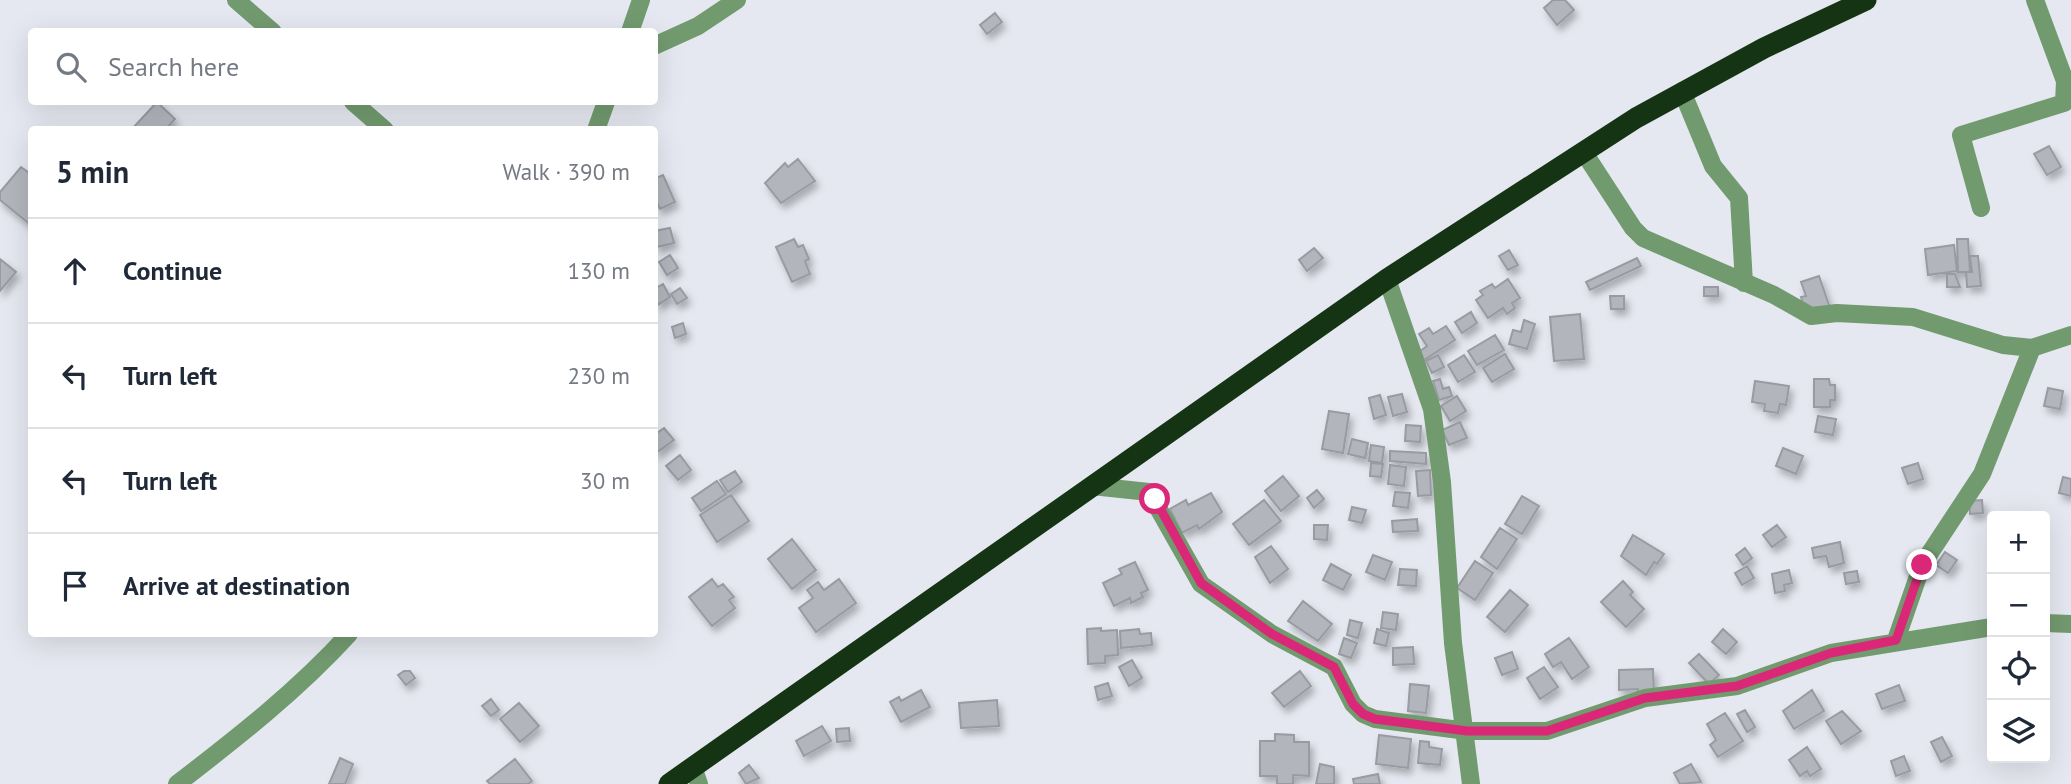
<!DOCTYPE html>
<meta charset="utf-8">
<style>
:root{--surface:#fff;--page:#f2f2f3;--text:#1f2937;--muted:#747a83;--line:#e0e1e3}
body{margin:0;font-family:"PT Sans",sans-serif;background:var(--page);color:var(--text)}
.controls{position:absolute;right:21px;bottom:21px;display:grid;overflow:hidden;border-radius:7px;box-shadow:0 7px 28px #0002}
.controls button{width:63px;height:63px;display:grid;place-items:center;padding:0;border:0;border-bottom:2px solid var(--line);background:var(--surface);color:var(--text);font:35px sans-serif}
.stop{position:absolute;width:21px;height:21px;margin:-16px;border:5px solid #db2777;border-radius:50%;background:#fff}
.stop.end{background:#db2777;border-color:#fff;box-shadow:0 2px 7px #0008}
.list{margin:0;padding:0;list-style:none}
h2{display:flex;justify-content:space-between;align-items:center;height:91px;margin:0;padding:0 28px;font-size:30px}
h2 small{font-size:23px;font-weight:400;color:var(--muted)}
.list li{display:grid;grid-template-columns:46px 1fr auto;gap:21px;align-items:center;box-sizing:border-box;height:105px;padding:0 28px;border-top:2px solid var(--line)}
.list b{display:block;font-size:26px;white-space:nowrap}
.list em{font-size:23px;font-style:normal;color:var(--muted)}
.icon{flex:none;width:38px;height:38px;fill:none;stroke:currentColor;stroke-width:2;stroke-linecap:round;stroke-linejoin:round}
.map{position:relative;flex:none;width:2071px;height:784px;overflow:hidden}
.search{position:absolute;background:var(--surface);box-shadow:0 7px 28px #0002;left:28px;top:28px;width:630px;height:77px;display:flex;align-items:center;gap:18px;box-sizing:border-box;padding:0 24px;border-radius:7px;color:var(--muted);font-size:26px}
.panel{position:absolute;background:var(--surface);box-shadow:0 7px 28px #0002;left:28px;top:126px;width:630px;height:511px;border-radius:7px}
.map>svg:first-child{display:block}
</style>
<div class="map">
<svg width="2071" height="784" viewBox="0 0 2071 784">
<defs>
<filter id="shadow"><feDropShadow dx="3.5" dy="5.5" stdDeviation="3.5" flood-color="#0004"/></filter>
</defs>
<rect width="100%" height="100%" fill="#e5e8f0"/>
<path fill="#b2b5bc" stroke="#989ba1" stroke-width="2" filter="url(#shadow)" d="M1553,0H1565L1574,10L1557,25L1544,8Z
M995,13L1002,22L987,34L980,25Z
M157,102L175,119L165,130H131Z
M2049,146L2061,167L2047,175L2034,154Z
M798,159L815,181L781,203L765,183L785,163L788,167Z
M21,167L32,175V226L0,200V192Z
M663,175L675,202L660,209L654,196V179Z
M670,228L674,243L657,247L654,231Z
M794,239L798,247L803,245L809,259L805,261L810,274L792,282L776,247Z
M1957,239H1968L1970,272H1958Z
M1954,245L1957,271L1928,275L1925,249Z
M1314,248L1323,258L1307,271L1299,260Z
M1509,250L1518,265L1508,270L1499,256Z
M670,255L678,268L667,275L659,262Z
M1970,256H1978L1981,286L1967,287L1966,272H1972Z
M1637,258L1641,266L1590,290L1586,282Z
M0,259L16,272L0,291Z
M1947,274H1955L1960,287H1947Z
M1819,276L1830,308L1804,309L1801,297L1806,296L1801,282Z
M1508,279L1520,298L1512,303L1515,308L1507,314L1503,308L1488,318L1476,300L1483,295L1480,291L1492,284L1495,288Z
M663,284L670,297L658,305L654,289Z
M1704,287H1718V296H1704Z
M680,288L687,298L677,304L671,294Z
M1610,296H1624V309H1611Z
M1471,312L1477,323L1462,333L1455,322Z
M1580,314L1584,359L1554,361L1550,317Z
M1524,320L1535,324L1527,349L1509,344L1513,330L1521,332Z
M683,323L686,334L675,338L672,327Z
M1446,326L1455,340L1424,360L1419,352L1427,346L1419,334L1429,328L1433,334Z
M1495,335L1504,350L1477,365L1468,351Z
M1505,354L1514,369L1492,382L1483,368Z
M1438,355L1444,367L1432,373L1426,361Z
M1464,355L1475,372L1458,382L1448,365Z
M1440,379L1443,389L1449,387L1452,396L1439,400L1433,381Z
M1814,379H1829L1830,385H1835V400H1830V407H1814Z
M1755,381L1789,386L1786,405L1780,404L1778,413L1764,411L1765,404L1752,402Z
M2048,388L2063,391L2060,409L2044,406Z
M1402,394L1407,412L1393,416L1388,397Z
M1380,395L1386,415L1374,419L1369,398Z
M1457,396L1466,411L1450,421L1441,406Z
M1329,411L1349,414L1343,453L1322,449Z
M1818,416L1836,419L1833,435L1815,432Z
M1460,422L1467,438L1449,445L1442,430Z
M1406,425L1421,426L1420,442L1405,441Z
M664,428L674,440L656,453L654,435Z
M1352,439L1368,443L1365,458L1348,454Z
M1371,445L1384,447L1382,463L1369,461Z
M1783,448L1803,456L1796,474L1776,466Z
M1390,451L1426,453V464L1390,461Z
M680,455L691,470L678,480L666,466Z
M1371,463L1383,464L1381,477L1370,476Z
M1918,463L1923,479L1908,484L1902,468Z
M1390,465L1406,467L1404,486L1388,484Z
M1430,470L1431,495L1418,496L1416,471Z
M735,471L742,482L728,492L720,480Z
M1283,476L1299,496L1281,511L1265,491Z
M2063,477L2071,479V496L2059,493Z
M717,481L726,494L701,511L692,498Z
M1317,490L1324,499L1314,508L1307,498Z
M1395,492L1410,493L1408,508L1393,506Z
M1211,493L1222,512L1199,529L1197,525L1182,533L1170,509L1186,500L1188,505Z
M731,495L749,521L717,542L700,515Z
M1522,496L1539,506L1522,534L1505,524Z
M1264,500L1281,521L1249,545L1233,524Z
M1982,500L1983,513L1970,514L1969,501Z
M1352,507L1366,510L1362,523L1349,520Z
M1417,519L1418,531L1393,532L1392,521Z
M1314,525H1328L1327,540L1314,539Z
M1777,525L1786,537L1772,547L1763,535Z
M1500,528L1517,539L1497,569L1481,557Z
M1633,535L1664,554L1657,564L1654,562L1646,575L1621,556Z
M792,539L816,570L792,589L768,559Z
M1840,542L1844,563L1829,567L1826,556L1814,558L1812,548Z
M1271,546L1288,569L1270,583L1255,557Z
M1745,548L1752,558L1743,565L1736,555Z
M1945,552L1957,560L1948,573L1936,565Z
M1373,555L1392,562L1385,580L1366,572Z
M1475,561L1493,573L1475,600L1457,588Z
M1135,562L1148,590L1141,593L1143,597L1131,603L1130,598L1114,606L1103,583L1122,574L1119,569Z
M1331,564L1351,575L1343,590L1323,580Z
M1747,566L1754,578L1742,585L1735,573Z
M1400,569L1417,570L1416,586L1398,585Z
M1789,570L1792,583L1784,585L1785,591L1775,593L1772,574Z
M1857,571L1859,582L1846,584L1844,573Z
M712,579L718,587L723,584L734,597L729,600L735,608L712,626L689,597Z
M839,579L856,603L816,632L799,608L813,598L807,590L818,582L824,590Z
M1623,581L1633,592L1630,595L1644,609L1626,627L1601,602Z
M1510,590L1528,605L1505,632L1487,617Z
M1303,601L1332,624L1318,641L1288,621Z
M1383,612L1398,614L1396,630L1381,628Z
M1350,620L1362,623L1358,638L1347,635Z
M1101,628V631L1117,630L1118,655L1105,656V663L1088,664L1087,629Z
M1139,629L1140,634L1151,633L1152,645L1121,648L1120,631Z
M1377,629L1389,633L1386,646L1374,643Z
M1723,629L1737,642L1726,654L1712,642Z
M1344,638L1357,643L1351,658L1339,654Z
M1569,638L1589,667L1572,679L1561,662L1553,667L1545,654Z
M1413,647L1414,664L1393,665V648Z
M1512,652L1518,669L1502,675L1495,658Z
M1699,654L1719,675L1709,684L1689,663Z
M1132,660L1142,678L1129,686L1119,667Z
M1544,667L1558,687L1540,699L1527,678Z
M1653,669L1654,694L1638,695V689L1619,690V670Z
M404,671H410L415,678L406,685L398,675Z
M1300,671L1311,686L1284,707L1272,693Z
M1108,683L1112,696L1098,700L1095,687Z
M1410,684L1429,686L1426,713L1408,711Z
M1899,685L1905,701L1882,709L1876,694Z
M921,690L930,707L901,722L890,702L899,697L901,701Z
M1812,690L1824,711L1794,729L1783,711Z
M491,699L499,710L491,716L482,706Z
M997,700L999,726L961,728L959,703Z
M519,703L539,726L520,742L500,719Z
M1745,710L1755,727L1747,732L1737,714Z
M1842,711L1861,731L1841,744L1826,721Z
M1725,713L1743,741L1718,757L1710,745L1716,740L1707,724Z
M822,726L831,741L804,756L796,741Z
M849,728L850,741L837,742L836,729Z
M1275,734L1294,735V742H1309V776L1293,775V784H1277V776H1260V741H1275Z
M1379,735L1411,739L1408,768L1376,764Z
M1942,737L1952,756L1941,762L1931,742Z
M1420,741L1429,742V747L1442,749L1440,765L1418,763Z
M1807,747L1821,769L1810,776L1807,771L1800,776L1789,760Z
M1904,756L1910,771L1896,776L1891,761Z
M340,758L353,764L345,784H329Z
M515,759L532,781L528,784H490L487,781Z
M1320,764L1334,767V784H1316Z
M1691,764L1701,782L1680,784L1674,773Z
M749,765L759,778L746,784L739,773Z
M1378,774L1380,784H1354L1353,779Z"/>
<g fill="none" stroke-linecap="round" stroke-linejoin="round">
<path stroke="#729a6f" stroke-width="18" d="M236,0L273,32
M630,32L641,0
M654,46L698,26L737,0
M1682,91L1713,166L1739,198L1744,283
M353,102L385,130
M596,130L606,102
M1583,151L1633,228L1643,238L1774,295L1811,316L1837,313L1913,317L2003,345L2032,348L2071,335
M1981,208L1961,135L2064,103L2065,81L2035,0
M1387,279L1432,409L1442,482L1453,643L1471,784
M1092,486L1149,492L1201,584L1272,634L1334,667L1353,704L1363,714L1375,719L1467,731H1547L1645,698L1737,686L1831,653L1992,627
M2045,623L2071,624
M1896,640L1922,565L1982,474L2032,348
M693,767L699,784
M177,784C238,737 297,691 349,634"/>
<path stroke="#143414" stroke-width="21" d="M669,784L1387,279L1636,118L1764,48L1866,0"/>
</g>
<g fill="none" stroke-linecap="round" stroke-linejoin="round">
<path stroke="#db2777" stroke-width="9" d="M1155,499L1201,583L1272,634L1334,667L1353,704L1363,714L1375,719L1467,731H1547L1645,698L1737,686L1831,653L1896,640L1922,565"/>
</g>
</svg>
<div class="controls">
<button>+</button>
<button>−</button>
<button><svg class="icon" aria-label="locate" viewBox="0 0 24 24"><circle cx="12" cy="12" r="6"/><path d="M12 2v4M12 18v4M2 12h4M18 12h4"/></svg></button>
<button><svg class="icon" aria-label="layers" viewBox="0 0 24 24"><path d="M12 4l9 5-9 5-9-5zM3 14l9 5 9-5"/></svg></button>
</div>
<div class="stop" style="left:1155px;top:499px"></div>
<div class="stop end" style="left:1922px;top:565px"></div>
<div class="search"><svg class="icon" aria-label="search" viewBox="0 0 24 24"><circle cx="10" cy="10" r="6"/><path d="M15 15l6 6"/></svg>Search here</div>
<section class="panel">
<h2>5 min<small>Walk · 390 m</small></h2>
<ul class="list">
<li><svg class="icon" aria-label="ahead" viewBox="0 0 24 24"><path d="M12 20V5M6 11l6-6 6 6"/></svg><div><b>Continue</b></div><em>130 m</em></li>
<li><svg class="icon" aria-label="left" viewBox="0 0 24 24"><path d="M17 20v-9H6M10 6l-5 5 5 5"/></svg><div><b>Turn left</b></div><em>230 m</em></li>
<li><svg class="icon" aria-label="left" viewBox="0 0 24 24"><path d="M17 20v-9H6M10 6l-5 5 5 5"/></svg><div><b>Turn left</b></div><em>30 m</em></li>
<li><svg class="icon" aria-label="arrive" viewBox="0 0 24 24"><path d="M6 21V4h12l-3 4 3 4H6"/></svg><div><b>Arrive at destination</b></div></li>
</ul>
</section>
</div>
